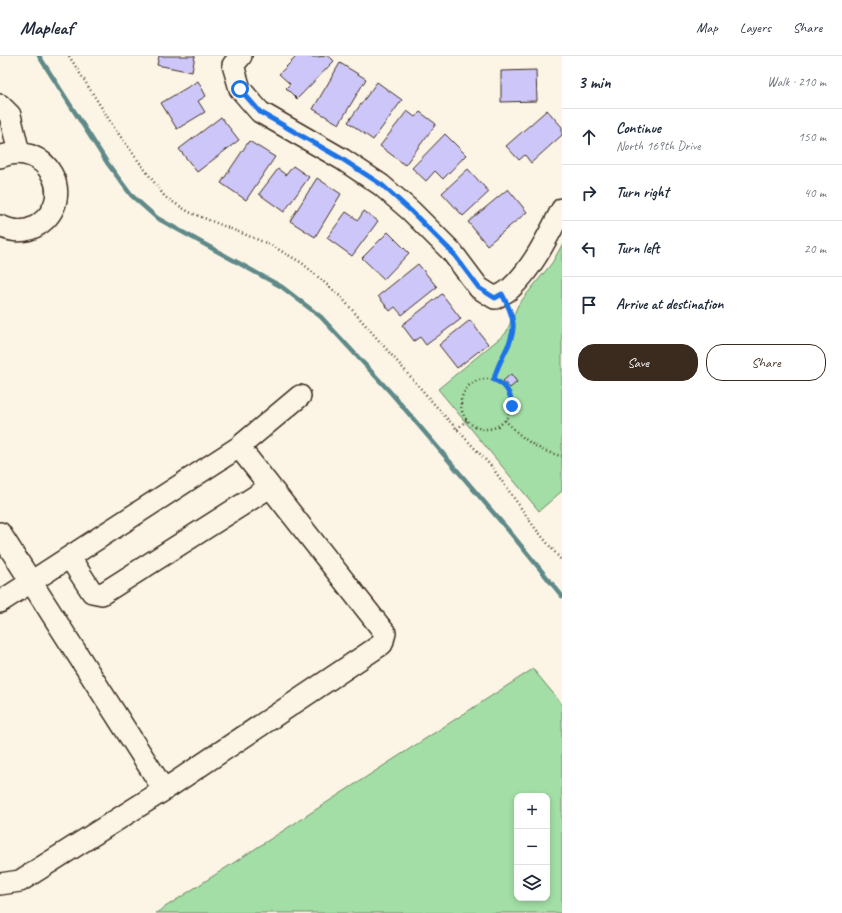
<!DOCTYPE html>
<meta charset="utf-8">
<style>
:root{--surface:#fff;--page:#f2f2f3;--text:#1f2937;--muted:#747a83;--line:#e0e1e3;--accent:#3b2a1e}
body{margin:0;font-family:Caveat,sans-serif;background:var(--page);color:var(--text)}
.controls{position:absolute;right:12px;bottom:12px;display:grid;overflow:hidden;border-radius:8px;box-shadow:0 2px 6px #0003}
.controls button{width:36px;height:36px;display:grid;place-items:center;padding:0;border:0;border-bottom:1px solid var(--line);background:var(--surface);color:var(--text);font:20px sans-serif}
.stop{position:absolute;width:12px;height:12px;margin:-9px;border:3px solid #1a73e8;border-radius:50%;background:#fff}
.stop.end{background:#1a73e8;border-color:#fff;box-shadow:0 1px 4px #0008}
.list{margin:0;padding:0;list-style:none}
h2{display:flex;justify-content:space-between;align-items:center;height:52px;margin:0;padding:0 16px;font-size:17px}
h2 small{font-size:13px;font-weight:400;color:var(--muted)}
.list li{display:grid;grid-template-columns:26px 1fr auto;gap:12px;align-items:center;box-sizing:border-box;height:56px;padding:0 16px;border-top:1px solid var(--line)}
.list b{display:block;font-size:15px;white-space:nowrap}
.list p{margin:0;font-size:13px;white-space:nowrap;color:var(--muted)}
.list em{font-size:13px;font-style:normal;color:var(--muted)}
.actions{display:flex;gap:8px;padding:12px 16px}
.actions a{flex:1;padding:9px 0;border:1px solid var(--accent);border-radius:16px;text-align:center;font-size:14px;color:var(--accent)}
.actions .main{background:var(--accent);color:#fff}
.icon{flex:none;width:22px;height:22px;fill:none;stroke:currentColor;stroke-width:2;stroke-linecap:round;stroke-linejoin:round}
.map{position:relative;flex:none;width:562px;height:857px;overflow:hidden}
header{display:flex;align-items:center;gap:24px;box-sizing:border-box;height:56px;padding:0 20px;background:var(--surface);border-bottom:1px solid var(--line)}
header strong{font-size:19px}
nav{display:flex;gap:22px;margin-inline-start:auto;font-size:14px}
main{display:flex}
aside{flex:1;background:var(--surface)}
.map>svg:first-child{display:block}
</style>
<header>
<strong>Mapleaf</strong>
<nav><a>Map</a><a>Layers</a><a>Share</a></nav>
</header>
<main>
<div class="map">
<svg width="562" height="857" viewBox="0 0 562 857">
<rect width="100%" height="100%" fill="#fcf5e5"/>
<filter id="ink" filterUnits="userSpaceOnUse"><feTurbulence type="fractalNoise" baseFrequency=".025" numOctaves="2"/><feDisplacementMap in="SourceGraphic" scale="8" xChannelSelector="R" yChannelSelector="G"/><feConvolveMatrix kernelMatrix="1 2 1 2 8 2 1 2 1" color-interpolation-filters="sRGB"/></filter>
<g filter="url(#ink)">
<path fill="#a2dea5" stroke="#6e8462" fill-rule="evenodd" d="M562,189V435L539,455L438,333L506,277L518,249L552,207Z
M533,613L562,648V857H156ZM517,740H547V842H517Z"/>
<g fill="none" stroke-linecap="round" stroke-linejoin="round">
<path stroke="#5f8989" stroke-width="4.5" d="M39,0L108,108L131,139L157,162L282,231L321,261L392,338L509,475L562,540"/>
</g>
<path fill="#cdc7f9" stroke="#3b2a1e" d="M159,0H195L192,16L157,9Z
M297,0L315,1L329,0L334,5L297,43L286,32L290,28L279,18Z
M340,7L366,23L339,68L313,53Z
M536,14L537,45L501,46V15Z
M198,25L206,40L198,45L205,56L177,73L161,47Z
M377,26L402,44L373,84L348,66Z
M547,54L562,71V79L531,107L525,99L519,104L506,90Z
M407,55L415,61L420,56L436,68L405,109L380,90Z
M221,61L239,84L197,116L179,93Z
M445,78L466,99L443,123L435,115L426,125L412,112Z
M249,85L275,101L246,144L221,127Z
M293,110L309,121L284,156L259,138L278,113L286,119Z
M468,113L489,136L463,160L442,137Z
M317,122L341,138L315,181L290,165Z
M508,133L527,156L487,189L468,166Z
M364,155L378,165L352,200L327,182L346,156L358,164Z
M388,176L409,197L384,223L362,202Z
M418,208L437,231L402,259L395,251L390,255L378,240Z
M442,238L461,263L426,289L420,281L414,285L402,269Z
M470,264L488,288L457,312L439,289Z
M511,318L517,326L510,332L503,325Z"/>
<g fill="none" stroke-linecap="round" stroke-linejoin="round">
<defs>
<path id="minor" d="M241,0L233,9L240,33L260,56L342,103L381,129L411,155L452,196L479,232L495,242C501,239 507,236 511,232C533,212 549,178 562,153
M0,49L10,59L19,97
M0,101C46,82 79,142 38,169C26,177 13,176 0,170
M0,477L164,734L382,588L385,577L239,391
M70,502L92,536L102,538L270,431
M0,546L239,391L300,340
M0,828L20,825L164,734"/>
</defs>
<use href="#minor" stroke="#3b2a1e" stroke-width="24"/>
<path stroke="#3b2a1e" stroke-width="2.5" stroke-dasharray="1 3" stroke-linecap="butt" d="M69,0L115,73L165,141L189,156L271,189L302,207L341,241L442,357L492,411L535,472L562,505
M461 348a25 25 0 1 1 50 0a25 25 0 1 1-50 0Z
M494,324C498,297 522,282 509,253
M505,364C520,381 539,396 562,400
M457,373L467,364"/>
<use href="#minor" stroke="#fcf5e5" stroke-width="21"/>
</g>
</g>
<g fill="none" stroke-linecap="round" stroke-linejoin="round" filter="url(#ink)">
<path stroke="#1a73e8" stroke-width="5" d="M240,33L260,56L342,103L382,129L411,155L452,196L479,232L495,242L502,238C507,247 512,257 513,267C515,287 497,304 494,324C506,328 511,338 512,350"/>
</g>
</svg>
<div class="controls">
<button>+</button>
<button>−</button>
<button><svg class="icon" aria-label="layers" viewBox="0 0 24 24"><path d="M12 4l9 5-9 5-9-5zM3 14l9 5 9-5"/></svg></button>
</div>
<div class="stop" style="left:240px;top:33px"></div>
<div class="stop end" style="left:512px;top:350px"></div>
</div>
<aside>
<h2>3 min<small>Walk · 210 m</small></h2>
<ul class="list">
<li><svg class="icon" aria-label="ahead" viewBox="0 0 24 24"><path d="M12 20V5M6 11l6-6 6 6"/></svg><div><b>Continue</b><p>North 169th Drive</p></div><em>150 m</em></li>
<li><svg class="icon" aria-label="right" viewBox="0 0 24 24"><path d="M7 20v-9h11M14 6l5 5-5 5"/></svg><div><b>Turn right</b></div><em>40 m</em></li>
<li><svg class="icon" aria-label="left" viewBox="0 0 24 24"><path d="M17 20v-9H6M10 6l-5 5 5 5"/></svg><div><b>Turn left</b></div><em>20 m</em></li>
<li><svg class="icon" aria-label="arrive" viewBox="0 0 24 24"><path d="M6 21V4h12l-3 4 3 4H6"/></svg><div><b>Arrive at destination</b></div></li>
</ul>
<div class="actions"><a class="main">Save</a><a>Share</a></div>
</aside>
</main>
